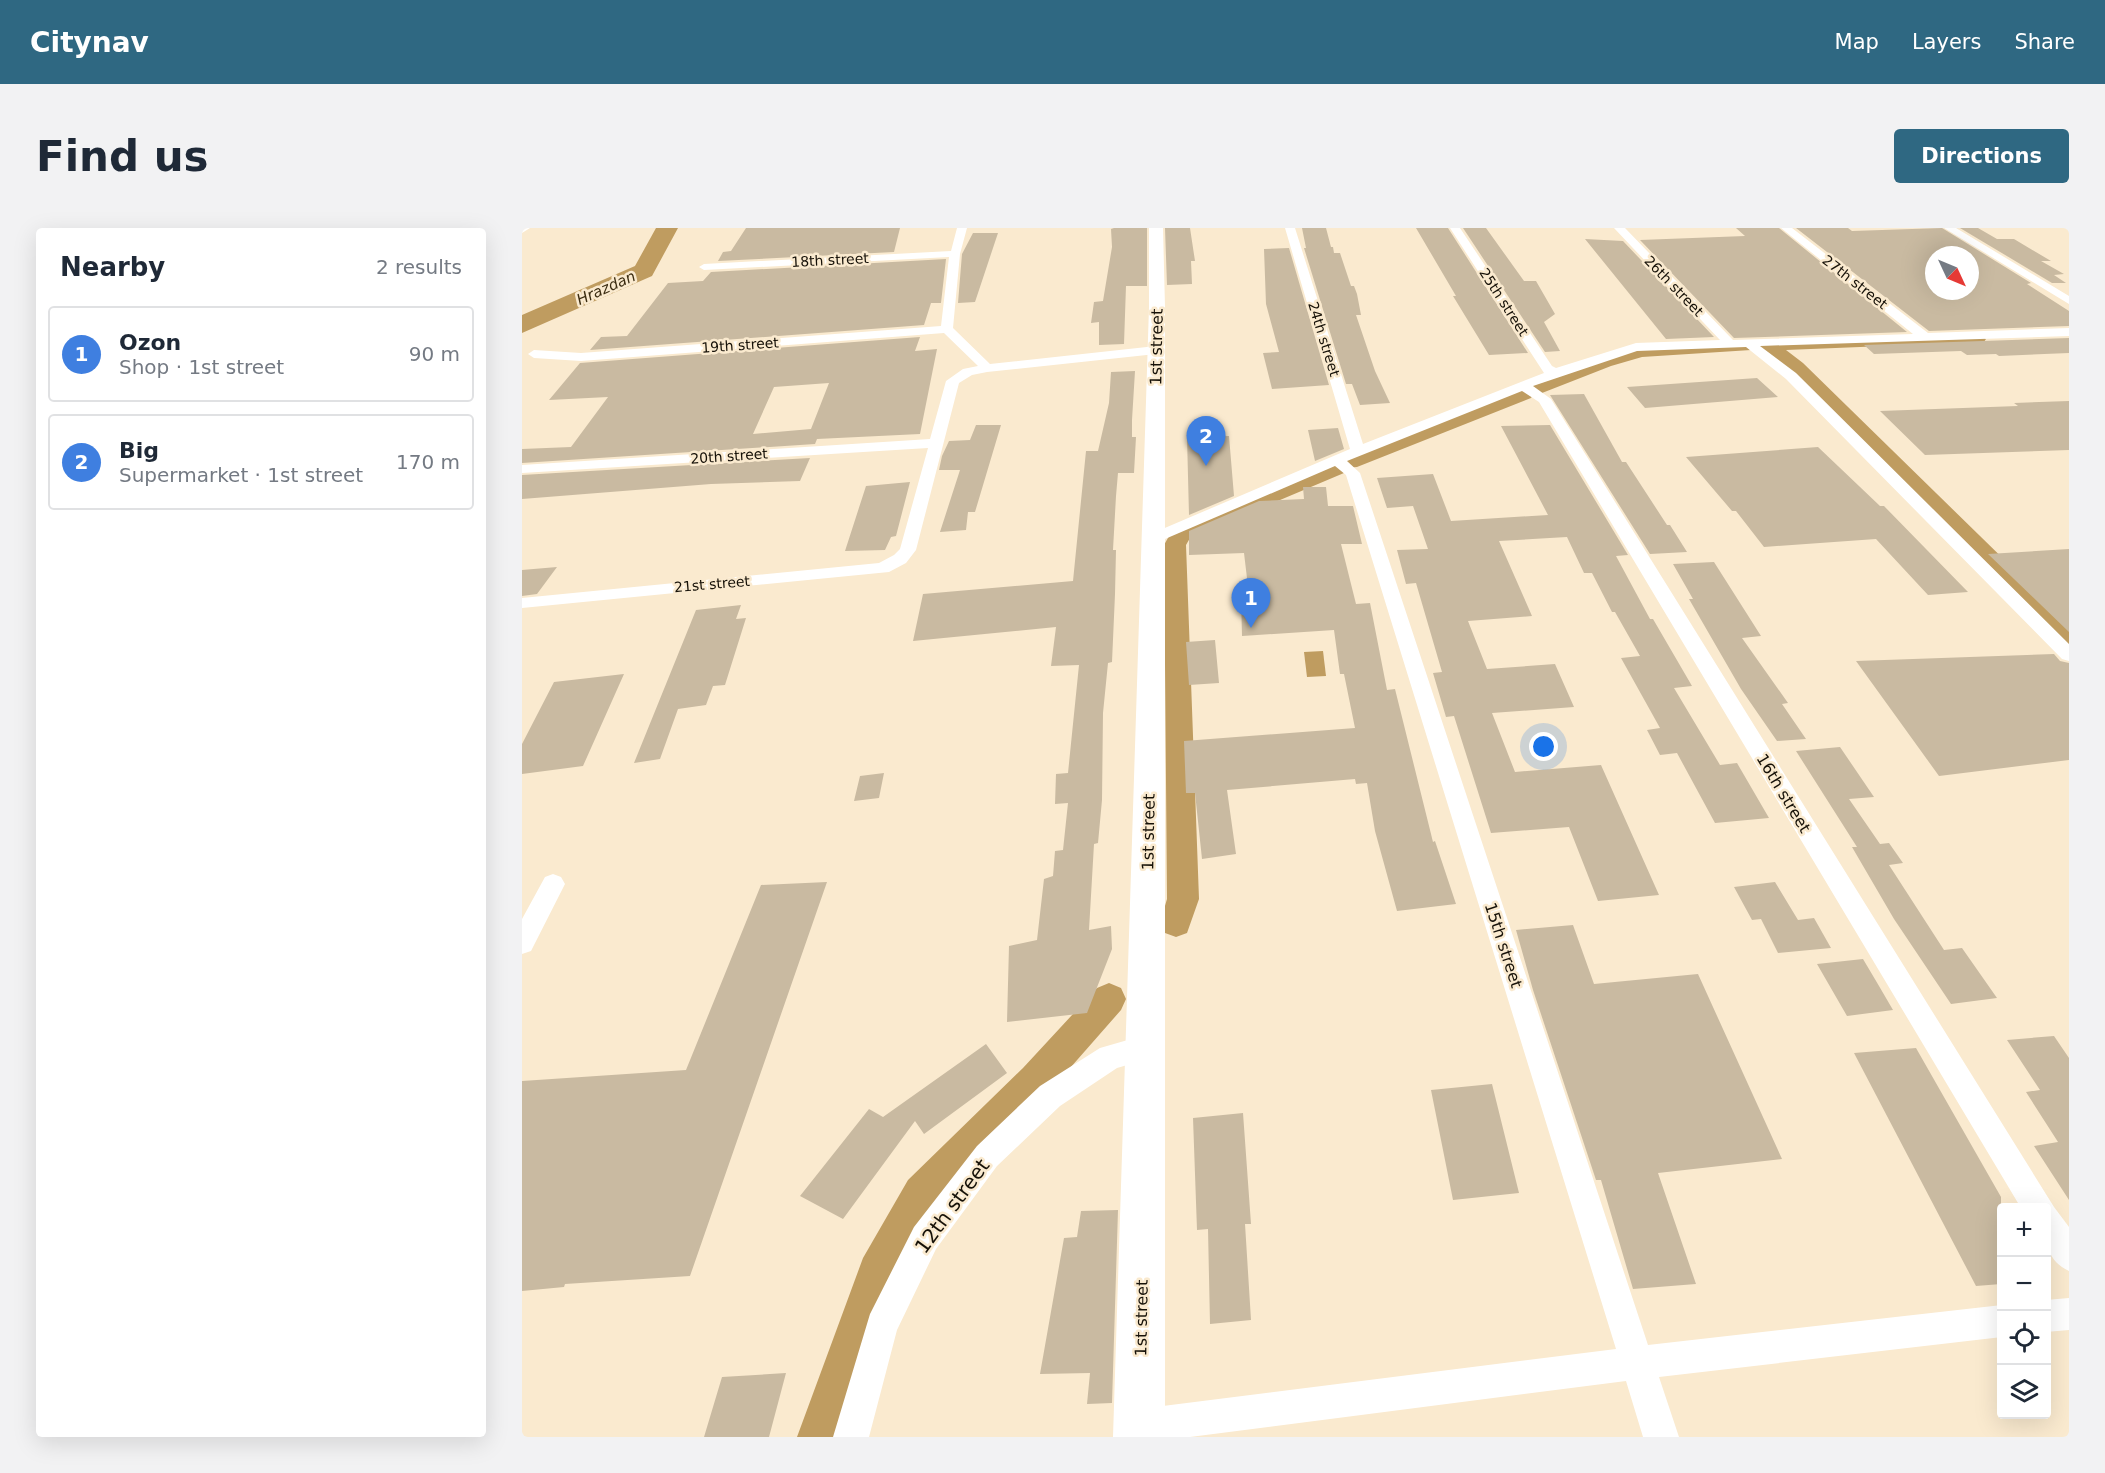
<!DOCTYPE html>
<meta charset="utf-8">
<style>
:root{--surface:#fff;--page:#f2f2f3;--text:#1f2937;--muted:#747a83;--line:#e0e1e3;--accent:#2f6882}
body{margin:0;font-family:"DejaVu Sans",sans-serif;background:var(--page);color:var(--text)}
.controls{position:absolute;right:18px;bottom:18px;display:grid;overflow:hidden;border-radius:6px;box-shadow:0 6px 24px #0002}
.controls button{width:54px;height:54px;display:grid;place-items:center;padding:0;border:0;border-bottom:2px solid var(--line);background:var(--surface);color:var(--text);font:30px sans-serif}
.compass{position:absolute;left:1403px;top:18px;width:54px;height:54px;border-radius:50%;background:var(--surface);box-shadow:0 6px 24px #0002;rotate:134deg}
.you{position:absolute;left:1022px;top:519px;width:21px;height:21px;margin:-15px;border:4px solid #fff;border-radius:50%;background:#1a73e8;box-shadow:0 0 0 9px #1a73e833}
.badge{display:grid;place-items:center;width:39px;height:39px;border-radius:50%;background:var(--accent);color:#fff;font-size:20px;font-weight:700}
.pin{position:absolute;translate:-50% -50px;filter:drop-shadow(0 2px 3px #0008)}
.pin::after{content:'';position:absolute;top:32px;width:21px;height:18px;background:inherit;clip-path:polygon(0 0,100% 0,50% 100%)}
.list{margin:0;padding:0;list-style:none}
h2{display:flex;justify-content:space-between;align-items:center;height:78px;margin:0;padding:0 24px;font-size:26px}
h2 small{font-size:20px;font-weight:400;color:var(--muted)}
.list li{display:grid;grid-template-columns:39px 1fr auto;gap:18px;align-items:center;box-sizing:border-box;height:96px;margin:0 12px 12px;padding:0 12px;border:2px solid var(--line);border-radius:6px}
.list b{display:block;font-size:22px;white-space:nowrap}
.list p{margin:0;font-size:20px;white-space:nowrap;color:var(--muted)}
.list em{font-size:20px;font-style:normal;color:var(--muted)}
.icon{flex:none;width:33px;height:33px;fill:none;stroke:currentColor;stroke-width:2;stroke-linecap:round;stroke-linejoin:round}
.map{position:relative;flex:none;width:1547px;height:1209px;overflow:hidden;border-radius:6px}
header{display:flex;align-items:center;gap:36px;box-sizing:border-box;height:84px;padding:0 30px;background:var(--accent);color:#fff}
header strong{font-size:28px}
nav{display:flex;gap:33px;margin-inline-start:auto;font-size:21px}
.intro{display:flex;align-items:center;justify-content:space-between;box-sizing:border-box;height:144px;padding:0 36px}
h1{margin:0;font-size:42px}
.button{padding:15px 27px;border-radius:6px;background:var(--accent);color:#fff;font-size:21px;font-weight:700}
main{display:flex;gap:36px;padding:0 36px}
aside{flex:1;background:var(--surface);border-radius:6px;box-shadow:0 6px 24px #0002}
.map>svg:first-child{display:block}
</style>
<header>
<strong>Citynav</strong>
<nav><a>Map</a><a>Layers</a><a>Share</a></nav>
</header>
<div class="intro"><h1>Find us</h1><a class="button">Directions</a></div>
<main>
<aside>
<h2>Nearby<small>2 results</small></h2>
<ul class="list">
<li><span class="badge" style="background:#3f7fe0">1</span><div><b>Ozon</b><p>Shop · 1st street</p></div><em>90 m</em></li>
<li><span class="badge" style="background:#3f7fe0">2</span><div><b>Big</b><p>Supermarket · 1st street</p></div><em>170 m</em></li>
</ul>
</aside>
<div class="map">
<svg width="1547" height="1209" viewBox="0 0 1547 1209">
<rect width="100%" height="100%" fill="#faeacf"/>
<path fill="#bf9c60" d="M801,423L804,448L785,449L782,424Z"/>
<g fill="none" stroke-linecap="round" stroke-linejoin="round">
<path fill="#bf9c60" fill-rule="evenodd" d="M1456,106L1464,111L1462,114L1264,122L1281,135L1547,395V417L1538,415L1269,143L1244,123L1234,121L1232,118L1240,113Z
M1223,114L1229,116L1231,119L1229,122L1120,129L1089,138L1020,165L1012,166L1009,170L835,239L824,240L822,245L668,310L664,317L677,671L665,705L654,709L643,705L638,695L645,671L642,317L651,301L808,237L819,236L821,231L997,162L1005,161L1008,157L1077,130L1119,119Z
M587,755L599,760L604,771L599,782L527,864L414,980L374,1054L321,1209H275L341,1030L386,952L501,840L575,760Z"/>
<path fill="#bf9c60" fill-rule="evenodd" d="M134,0H156L130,48L0,105V87L113,38Z"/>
</g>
<path fill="#c9baa1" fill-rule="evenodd" d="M224,0H378L372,24L196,33L201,24L209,23Z
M592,0H625V58H604L602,116L577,117V94L569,95L572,74L581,73L590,19L589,1Z
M643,0H668L673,33H669L670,56L645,57Z
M780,0H804L809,19H811L812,25H818L829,58H832L835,66L839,87H834L853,143L868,175L838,177L830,156H824L782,20H784Z
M894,0H926L1006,125L967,127L931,68H934Z
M941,0H964L1002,53H1014L1033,86L1022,94L1038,123L1023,124Z
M1214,0H1257L1385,104L1212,110L1118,12L1223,8Z
M1274,0H1326L1330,3L1420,0L1509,55L1505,56L1547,83V98L1407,103ZM1412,27H1448V63H1412Z
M1438,0H1456L1475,11H1492L1529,33H1519L1542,46L1532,47L1544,55H1530Z
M451,5H476L453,74L436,75L440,26Z
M1063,11L1101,13L1192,109L1144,111Z
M767,20L807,157L750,161L741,125L757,124L744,76L742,21Z
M424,31L419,75H409L402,97L68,122L79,109L105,108L146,55L181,53L189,44Z
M398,109L393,123L415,121L398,206L295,211L293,216L0,235V221L49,219L86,169L27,172L58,135ZM307,155L289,201L231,206L252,159Z
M1547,110V125L1477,128L1474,126L1445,127L1439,123L1352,126L1342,117Z
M613,143L610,192V209H614L612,245H596L594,268L591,322H594L593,366L590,434L586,435L581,485L580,572L576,615L572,616L567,702L589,698L590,721L565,785L485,794L487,718L515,712L522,651L531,648L533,623L541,622L546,575L533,576L534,546L546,545L557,437L529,438L534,399L391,413L401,366L551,353L564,223H576L587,175L589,144Z
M1235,150L1256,169L1123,180L1105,159Z
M1062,166L1100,234H1104L1145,297H1148L1165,324L1128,326L1028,167Z
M1547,173V222L1403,227L1358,183L1496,178L1492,175Z
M454,197H479L453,284H446L444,302L418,304L438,242H417L420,228L427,213L448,212Z
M1028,197L1106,327L1094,328L1128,391H1131L1170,458L1152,460L1198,537L1215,535L1247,590L1193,595L1155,525L1138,527L1125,502L1138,500L1099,430L1118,428L1093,384H1090L1070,345H1062L1045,309L977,313L1010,388L946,393L965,441L1033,436L1052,479L970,485L993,544L1079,537L1137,667L1076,673L1047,599L969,605L932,488L924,489L911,445L920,444L894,355L884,356L875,322L906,321L891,278L865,280L855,250L911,246L929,293L1026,287L979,198Z
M816,200L822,221L793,233L786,202Z
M707,208L712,268L667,287L665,209Z
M1296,219L1358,278H1362L1446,364L1406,367L1354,311L1242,319L1214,283H1210L1164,229Z
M288,230L278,253L189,256L0,271V247Z
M388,254L374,308L369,309L363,322L323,323L344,258Z
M781,259H804L806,278H831L840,316H819L834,376L848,375L865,462L873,461L911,614L913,613L934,676L875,683L853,603L845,555L834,556L833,551L705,562L714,626L680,631L673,565H664L662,513L833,500L822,446H818L812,402L720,408L719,368L727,367L722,325L667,327V303L737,273L782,271Z
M1547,321V404L1466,326Z
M1192,334L1239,408L1220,410L1266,475L1260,476L1284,511L1255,513L1219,461L1167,371H1171L1151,336Z
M35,339L15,366L0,368V342Z
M219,377L214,391L224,390L203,457L191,458L184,477L156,481L138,531L112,535L174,382Z
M693,412L697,455L667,457L664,414Z
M1532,426L1538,433L1547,435V532L1417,548L1334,433Z
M102,446L61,538L0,546V516L32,454Z
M1318,519L1352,569L1327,571L1358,616L1367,615L1381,635L1367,637L1422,722L1440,720L1475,770L1429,776L1372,691L1330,619H1335L1274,523Z
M362,545L357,570L332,573L338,548Z
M305,654L168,1048L43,1056L42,1059L0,1063V853L164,842L239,657Z
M1253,654L1276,692L1292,690L1309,720L1256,725L1239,691L1230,692L1212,659Z
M1051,697L1072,756L1176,746L1260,931L1136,945L1174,1056L1111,1061L1079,952H1074L1011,762L994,702Z
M1341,731L1357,758L1371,782L1325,788L1295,736Z
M1532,808L1547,830V972L1512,918L1536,914L1504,864L1518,862L1485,812Z
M464,816L485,845L402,906L393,893L321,991L278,968L347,881L361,889Z
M1394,820L1479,969V1056L1454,1058L1332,825Z
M970,856L997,965L931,972L909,862Z
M721,885L729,996H723L729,1092L688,1096L686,1001L675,1002L671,890Z
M596,982L590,1175L565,1176L568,1145L518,1146L542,1010L555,1009L559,983Z
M264,1145L247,1209H182L200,1149Z"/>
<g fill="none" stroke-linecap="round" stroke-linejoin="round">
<path fill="#fff" fill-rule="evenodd" d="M0,0H8L0,5Z
M435,0H445L438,26L431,100L468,136L634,118L640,122L634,126L465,144L450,147L437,155L394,322L384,335L367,344L0,380V370L357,335L372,327L378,321L406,220L0,245V237L408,211L424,153L441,141L456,138L422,105L59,133L12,130L6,126L12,122L59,125L419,98L427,29L182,42L177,39L182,36L429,23Z
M763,0H773L841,216L1022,145L928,0H938L1030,138L1034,140L1114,115L1198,112L1092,0H1103L1211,112L1391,106L1259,0H1270L1406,105L1547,100V108L1238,118L1274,145L1547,416V433L1540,431L1264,151L1224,119L1115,123L1011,158L1029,171L1532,979L1547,999V1043C1520,1031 1524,1005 1524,980H1499L1017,174L1000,163L825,233L838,245L1126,1117L1480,1077V1109L1137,1149L1157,1209H1121L1104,1153L668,1209H604L600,1198L605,1186L617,1181L1094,1121L824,247L813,238L636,314L630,316L622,311L624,308L828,221Z
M1422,0H1434L1547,68V76Z
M31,646L39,649L43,656L9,723L0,726V691L23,649Z
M623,807L633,811L637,820L633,829L595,840L538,878L475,938L414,1021L375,1102L347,1209H311L348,1086L392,999L455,918L518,858L578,820Z
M1547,1070V1102L1524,1104V1072Z"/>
<path fill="#fff" fill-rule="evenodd" d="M627,0H641L643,79V1209H591L627,79Z"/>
</g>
<g text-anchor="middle" stroke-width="5" stroke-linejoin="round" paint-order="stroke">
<g font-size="14" fill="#161108" stroke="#faeacf">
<text transform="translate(308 32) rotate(-3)" y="5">18th street</text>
<text transform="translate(1333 54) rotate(38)" y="5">27th street</text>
<text transform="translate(1152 58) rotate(46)" y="5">26th street</text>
<text transform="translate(982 74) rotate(57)" y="5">25th street</text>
<text transform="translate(802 111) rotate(73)" y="5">24th street</text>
<text transform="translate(218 117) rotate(-4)" y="5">19th street</text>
<text transform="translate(207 228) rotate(-4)" y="5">20th street</text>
<text transform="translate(190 356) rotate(-5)" y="5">21st street</text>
</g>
<g font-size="15" font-style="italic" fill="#3b2c11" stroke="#faeacf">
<text transform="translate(84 60) rotate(-24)" y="5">Hrazdan</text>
</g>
<g font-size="16" fill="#161108" stroke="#faeacf">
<text transform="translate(634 119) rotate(-89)" y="6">1st street</text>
<text transform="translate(1262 565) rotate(59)" y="6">16th street</text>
<text transform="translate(626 604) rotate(-89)" y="6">1st street</text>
<text transform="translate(982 717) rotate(72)" y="6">15th street</text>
<text transform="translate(619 1090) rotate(-89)" y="6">1st street</text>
</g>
<g font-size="20" fill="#161108" stroke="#faeacf">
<text transform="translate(430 978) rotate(-54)" y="7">12th street</text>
</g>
</g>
</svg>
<div class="controls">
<button>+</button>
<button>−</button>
<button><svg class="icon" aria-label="locate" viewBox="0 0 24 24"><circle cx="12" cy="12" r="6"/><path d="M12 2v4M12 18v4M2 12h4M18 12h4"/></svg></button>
<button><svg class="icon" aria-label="layers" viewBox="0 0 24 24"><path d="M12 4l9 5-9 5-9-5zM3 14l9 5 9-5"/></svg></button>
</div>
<svg class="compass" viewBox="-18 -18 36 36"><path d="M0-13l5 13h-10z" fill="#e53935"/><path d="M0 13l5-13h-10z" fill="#747a83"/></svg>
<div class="you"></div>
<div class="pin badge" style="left:729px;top:400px;background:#3f7fe0">1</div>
<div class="pin badge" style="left:684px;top:238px;background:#3f7fe0">2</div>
</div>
</main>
